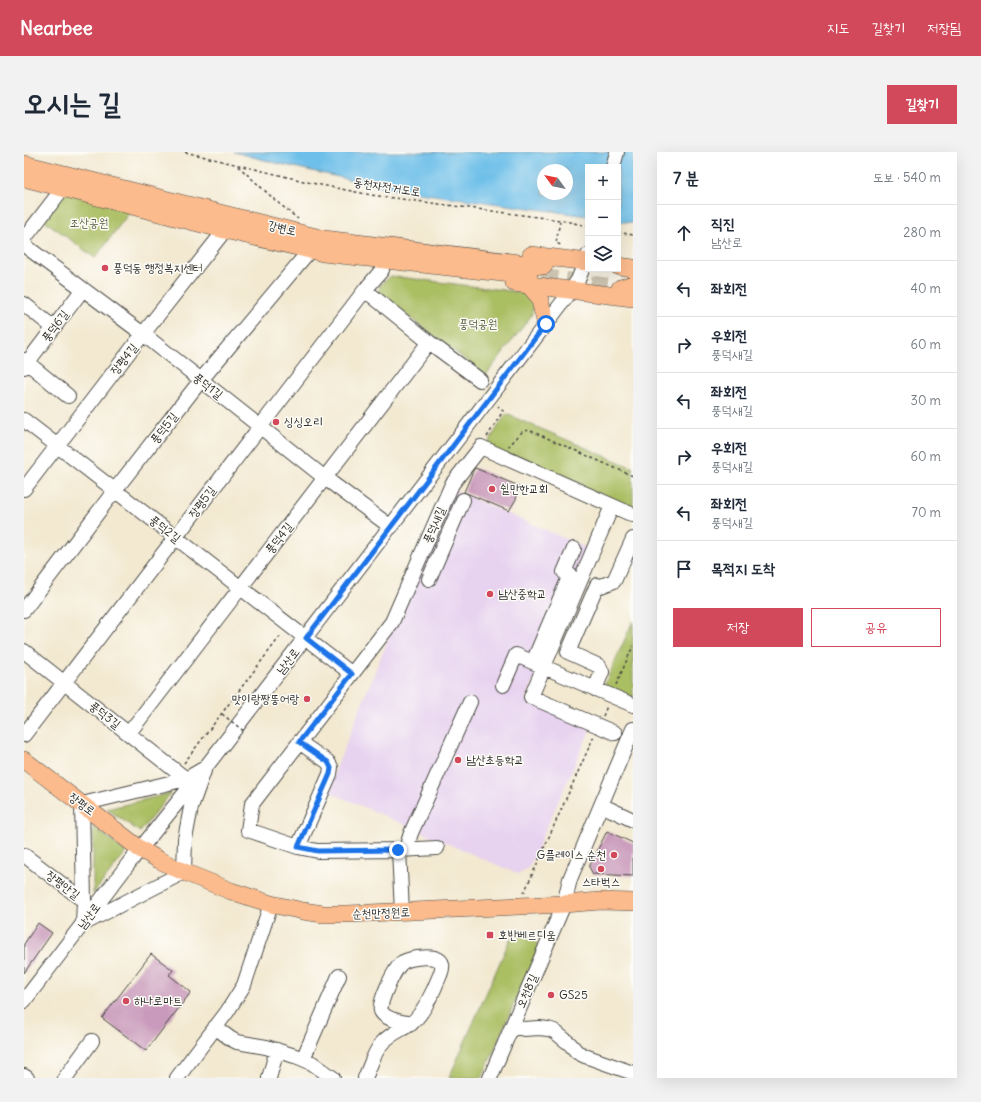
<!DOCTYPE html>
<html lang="ko">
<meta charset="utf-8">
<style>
:root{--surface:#fff;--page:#f2f2f3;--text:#1f2937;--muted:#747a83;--line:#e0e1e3;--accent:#d1495b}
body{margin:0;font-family:Delius,"Poor Story",sans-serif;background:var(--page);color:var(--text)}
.controls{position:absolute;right:12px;top:12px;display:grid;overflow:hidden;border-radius:0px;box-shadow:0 4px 16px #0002}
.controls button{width:36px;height:36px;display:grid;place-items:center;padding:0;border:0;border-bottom:1px solid var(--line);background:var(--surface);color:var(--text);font:20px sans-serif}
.compass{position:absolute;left:513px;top:12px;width:36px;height:36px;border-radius:50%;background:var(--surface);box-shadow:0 4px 16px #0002;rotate:303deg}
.stop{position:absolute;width:12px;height:12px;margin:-9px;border:3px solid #1a73e8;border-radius:50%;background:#fff}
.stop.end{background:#1a73e8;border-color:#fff;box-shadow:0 1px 4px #0008}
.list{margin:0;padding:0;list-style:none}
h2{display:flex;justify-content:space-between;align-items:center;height:52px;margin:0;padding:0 16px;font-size:17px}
h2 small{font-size:13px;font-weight:400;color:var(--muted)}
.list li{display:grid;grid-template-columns:26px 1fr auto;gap:12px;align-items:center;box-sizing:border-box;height:56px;padding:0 16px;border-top:1px solid var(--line)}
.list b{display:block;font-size:15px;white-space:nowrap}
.list p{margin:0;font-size:13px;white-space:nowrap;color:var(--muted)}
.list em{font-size:13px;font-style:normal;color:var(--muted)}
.actions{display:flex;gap:8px;padding:12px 16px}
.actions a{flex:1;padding:9px 0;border:1px solid var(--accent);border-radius:0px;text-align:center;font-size:14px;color:var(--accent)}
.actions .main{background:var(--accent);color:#fff}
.icon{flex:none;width:22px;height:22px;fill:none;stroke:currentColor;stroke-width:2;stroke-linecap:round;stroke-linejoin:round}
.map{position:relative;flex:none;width:609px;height:926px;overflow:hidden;border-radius:0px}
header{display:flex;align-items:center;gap:24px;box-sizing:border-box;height:56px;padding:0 20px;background:var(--accent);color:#fff}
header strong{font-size:19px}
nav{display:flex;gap:22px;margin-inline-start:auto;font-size:14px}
.intro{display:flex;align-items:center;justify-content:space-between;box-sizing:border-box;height:96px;padding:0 24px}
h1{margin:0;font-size:28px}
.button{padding:10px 18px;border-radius:0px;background:var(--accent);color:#fff;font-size:14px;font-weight:700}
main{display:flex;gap:24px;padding:0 24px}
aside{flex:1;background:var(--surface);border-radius:0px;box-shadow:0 4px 16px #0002}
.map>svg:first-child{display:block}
</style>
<header>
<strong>Nearbee</strong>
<nav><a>지도</a><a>길찾기</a><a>저장됨</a></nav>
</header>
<div class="intro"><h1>오시는 길</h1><a class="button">길찾기</a></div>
<main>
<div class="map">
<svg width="609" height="926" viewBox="0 0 609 926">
<rect width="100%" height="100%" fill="#fdfcf7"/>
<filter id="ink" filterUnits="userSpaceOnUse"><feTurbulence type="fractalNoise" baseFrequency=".025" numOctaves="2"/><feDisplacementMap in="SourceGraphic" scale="8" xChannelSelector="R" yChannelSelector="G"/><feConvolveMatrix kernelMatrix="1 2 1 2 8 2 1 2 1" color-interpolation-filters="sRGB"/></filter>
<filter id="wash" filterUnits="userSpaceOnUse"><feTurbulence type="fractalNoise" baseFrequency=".012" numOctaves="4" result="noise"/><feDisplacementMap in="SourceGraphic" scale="16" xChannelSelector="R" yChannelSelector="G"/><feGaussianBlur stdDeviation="0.9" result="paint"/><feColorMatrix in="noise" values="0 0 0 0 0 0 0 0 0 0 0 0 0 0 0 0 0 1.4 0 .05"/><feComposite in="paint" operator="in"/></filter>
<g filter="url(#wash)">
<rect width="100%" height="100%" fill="#f3e9d1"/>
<path fill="#e7d2ef" d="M430,338L567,398L502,547L567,576L505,715L494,722L303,639L364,487Z"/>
<path fill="#aabe62" stroke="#6a7446" d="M42,39L108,57L71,106L20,68Z
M367,124L487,139L506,143L510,155L507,164L462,223L354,142L356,133Z
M482,262L609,316V357L462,294Z
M609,469V547L580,534Z
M147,641L116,680L83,657Z
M69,674L102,700L69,742Z
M504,782L515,794L458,926H425L487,785Z"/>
<path fill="#6ebfe9" stroke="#4c758a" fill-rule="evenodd" d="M210,0H609V71L594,69V15H564V64L373,38L252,11ZM519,18H543V42H519Z"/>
<g id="blocks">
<path fill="#c99abb" d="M451,316L495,334L492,347L485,359L440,340L449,319Z
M583,679L609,691V724L569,722L565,715Z
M14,771L28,781L0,821V792Z
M127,802L149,818L145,823L167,840L122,899L78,866Z"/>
</g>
</g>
<g filter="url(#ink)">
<use href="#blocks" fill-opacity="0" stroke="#494844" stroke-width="1"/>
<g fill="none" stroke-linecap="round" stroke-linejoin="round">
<path stroke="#cbc3b0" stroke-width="17" stroke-dasharray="17 8" stroke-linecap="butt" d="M517,125L596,136"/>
<defs>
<path id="minor" d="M589,15L593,0
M0,87L39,36
M0,93L119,182L301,326L367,375
M341,138L405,190L456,228
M0,152L30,176
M0,208L44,244
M0,215L59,137
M0,268L328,522
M0,337L119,182L201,78
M588,354L507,545L591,581
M405,427L439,348
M0,458L91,338L177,228L286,98
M0,499L162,627
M509,510L546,423L540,420L550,397
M479,533L492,503L609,553
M571,537L578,520L575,514L544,500L573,433L577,434L590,429L609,387
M105,581L405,190
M0,583L341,138L358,118
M181,616L167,655L161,687L160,720L59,772L60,749L58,652L162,627Z
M577,653L609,668
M274,695L306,622L307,615L304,610L275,590
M413,696L375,698L294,699L274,695L224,678L228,652L368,470L428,332L457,295L609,363
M382,697L387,681L446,550
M375,698L378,760
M0,703L60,749
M0,849L105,711L181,616L541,147L554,128L564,103
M488,874L500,877L515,876L524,877L530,879L546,892L553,900L561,904L609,921
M191,875L207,887L213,890L242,895L274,905L288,911L309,926
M279,907L315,824
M0,924L3,926
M41,926L68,889
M153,926L203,860L220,833L247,752
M245,926L253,898
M341,926C346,915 350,900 358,891C366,882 377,878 386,872C398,865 411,836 416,823C417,820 419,816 418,812C415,801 386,806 379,810C371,815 354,851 357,859C361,868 379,870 387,872
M466,926L540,752L546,727L609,577"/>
<path id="major" d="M0,12L300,87L520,114
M0,26L201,78L299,101L505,124
M507,103L564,110
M594,114L609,116
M490,131L609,146
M504,132L515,145L522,172
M596,136L609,132
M0,608L116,697L135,708L160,720L207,739L247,752L279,759L299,762H324L540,752L576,749L609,750"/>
</defs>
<use href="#minor" stroke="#494844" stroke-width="16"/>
<use href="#major" stroke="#494844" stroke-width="18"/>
<path stroke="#494844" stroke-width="1.5" stroke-dasharray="3 3" stroke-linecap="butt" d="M161,0L292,32L347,43L536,68L564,74
M214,14L252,49L274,67
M536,69L532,91L537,93
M594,80L609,83
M463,285L479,259L474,254
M484,295L498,280L505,278L609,324
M592,533L609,494
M579,564L583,554
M160,611L258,482
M500,741L570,584"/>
<use href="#minor" stroke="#fff" stroke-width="14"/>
<use href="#major" stroke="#fbbb8d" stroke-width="17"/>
<path stroke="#494844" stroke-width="1.5" stroke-dasharray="3 3" stroke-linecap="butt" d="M198,562L221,580"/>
</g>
</g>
<g fill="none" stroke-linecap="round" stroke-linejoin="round" filter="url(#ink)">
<path stroke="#1a73e8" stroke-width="5" d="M374,698L294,699L274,695L306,622L307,616L304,610L275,590L328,522L282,486L522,172"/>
</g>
<g fill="#d1495b" stroke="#fdfcf7" stroke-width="1.5">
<circle cx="81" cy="116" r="4"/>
<circle cx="252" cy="270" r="4"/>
<circle cx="468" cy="337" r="4"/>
<circle cx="466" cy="442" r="4"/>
<circle cx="283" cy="547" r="4"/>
<circle cx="434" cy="608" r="4"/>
<circle cx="590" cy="703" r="4"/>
<circle cx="577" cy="717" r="4"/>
<rect x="462" y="779" width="8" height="8" rx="2"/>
<circle cx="527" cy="843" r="4"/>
<circle cx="102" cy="849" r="4"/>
</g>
<g text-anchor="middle" stroke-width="3" stroke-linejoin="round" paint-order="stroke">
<g font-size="12" fill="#2b2b2b" stroke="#fdfcf7">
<text transform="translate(363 35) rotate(9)" y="4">동천자전거도로</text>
<text transform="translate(258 76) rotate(14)" y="4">강변로</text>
<text transform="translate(31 174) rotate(-53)" y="4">풍덕6길</text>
<text transform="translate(100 207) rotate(-52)" y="4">장평4길</text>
<text transform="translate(184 234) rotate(38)" y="4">풍덕1길</text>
<text transform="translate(140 276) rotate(-52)" y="4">풍덕5길</text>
<text transform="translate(178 350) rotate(-53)" y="4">장평5길</text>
<text transform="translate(410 373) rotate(-67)" y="4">풍덕새길</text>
<text transform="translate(141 377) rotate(38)" y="4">풍덕2길</text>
<text transform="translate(255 386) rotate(-52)" y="4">풍덕4길</text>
<text transform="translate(264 509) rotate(-52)" y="4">남산로</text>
<text transform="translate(81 563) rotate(38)" y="4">풍덕3길</text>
<text transform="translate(58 652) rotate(37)" y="4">장평로</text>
<text transform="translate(39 733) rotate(37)" y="4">장평안길</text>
<text transform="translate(357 761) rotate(-2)" y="4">순천만정원로</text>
<text transform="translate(65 764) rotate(-53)" y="4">남산로</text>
<text transform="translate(503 839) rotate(-67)" y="4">오천8길</text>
</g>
<g font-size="12" fill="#575e3e" stroke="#fdfcf7">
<text x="65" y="75">조산공원</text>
<text x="454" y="176">풍덕공원</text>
</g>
<g font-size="12" fill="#2b2b2b" stroke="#fdfcf7" text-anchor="start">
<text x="89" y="120">풍덕동 행정복지센터</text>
<text x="260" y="274">싱싱오리</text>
<text x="476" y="341">쉴만한교회</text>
<text x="474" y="446">남산중학교</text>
<text x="275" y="551" text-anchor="end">맛이랑짱뚱어랑</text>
<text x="442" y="612">남산초등학교</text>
<text x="582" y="707" text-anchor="end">G플레이스 순천</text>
<text x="577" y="734" text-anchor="middle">스타벅스</text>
<text x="474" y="787">호반베르디움</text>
<text x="535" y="847">GS25</text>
<text x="110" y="853">하나로마트</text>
</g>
</g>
</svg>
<div class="controls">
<button>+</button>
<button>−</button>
<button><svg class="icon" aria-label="layers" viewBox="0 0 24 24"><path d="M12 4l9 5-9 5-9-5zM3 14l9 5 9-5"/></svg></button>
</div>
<svg class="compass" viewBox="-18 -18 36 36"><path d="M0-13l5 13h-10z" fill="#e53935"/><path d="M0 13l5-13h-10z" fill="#747a83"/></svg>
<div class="stop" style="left:522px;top:172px"></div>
<div class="stop end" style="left:374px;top:698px"></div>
</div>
<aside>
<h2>7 분<small>도보 · 540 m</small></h2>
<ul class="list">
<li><svg class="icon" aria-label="ahead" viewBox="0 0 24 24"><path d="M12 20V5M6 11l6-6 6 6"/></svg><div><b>직진</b><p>남산로</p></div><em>280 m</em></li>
<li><svg class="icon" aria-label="left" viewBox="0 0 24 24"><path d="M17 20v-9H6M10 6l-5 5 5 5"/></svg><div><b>좌회전</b></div><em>40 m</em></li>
<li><svg class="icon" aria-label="right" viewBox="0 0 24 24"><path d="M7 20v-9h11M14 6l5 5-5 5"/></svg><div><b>우회전</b><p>풍덕새길</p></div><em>60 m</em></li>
<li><svg class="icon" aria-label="left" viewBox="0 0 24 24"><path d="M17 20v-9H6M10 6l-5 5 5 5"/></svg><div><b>좌회전</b><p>풍덕새길</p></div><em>30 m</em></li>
<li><svg class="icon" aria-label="right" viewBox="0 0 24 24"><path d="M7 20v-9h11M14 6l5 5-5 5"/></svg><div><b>우회전</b><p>풍덕새길</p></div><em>60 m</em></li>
<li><svg class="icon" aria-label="left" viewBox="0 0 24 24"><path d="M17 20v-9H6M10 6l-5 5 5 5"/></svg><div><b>좌회전</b><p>풍덕새길</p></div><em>70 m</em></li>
<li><svg class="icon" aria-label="arrive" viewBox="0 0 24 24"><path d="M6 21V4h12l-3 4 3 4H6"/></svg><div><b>목적지 도착</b></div></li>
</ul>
<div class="actions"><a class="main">저장</a><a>공유</a></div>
</aside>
</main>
